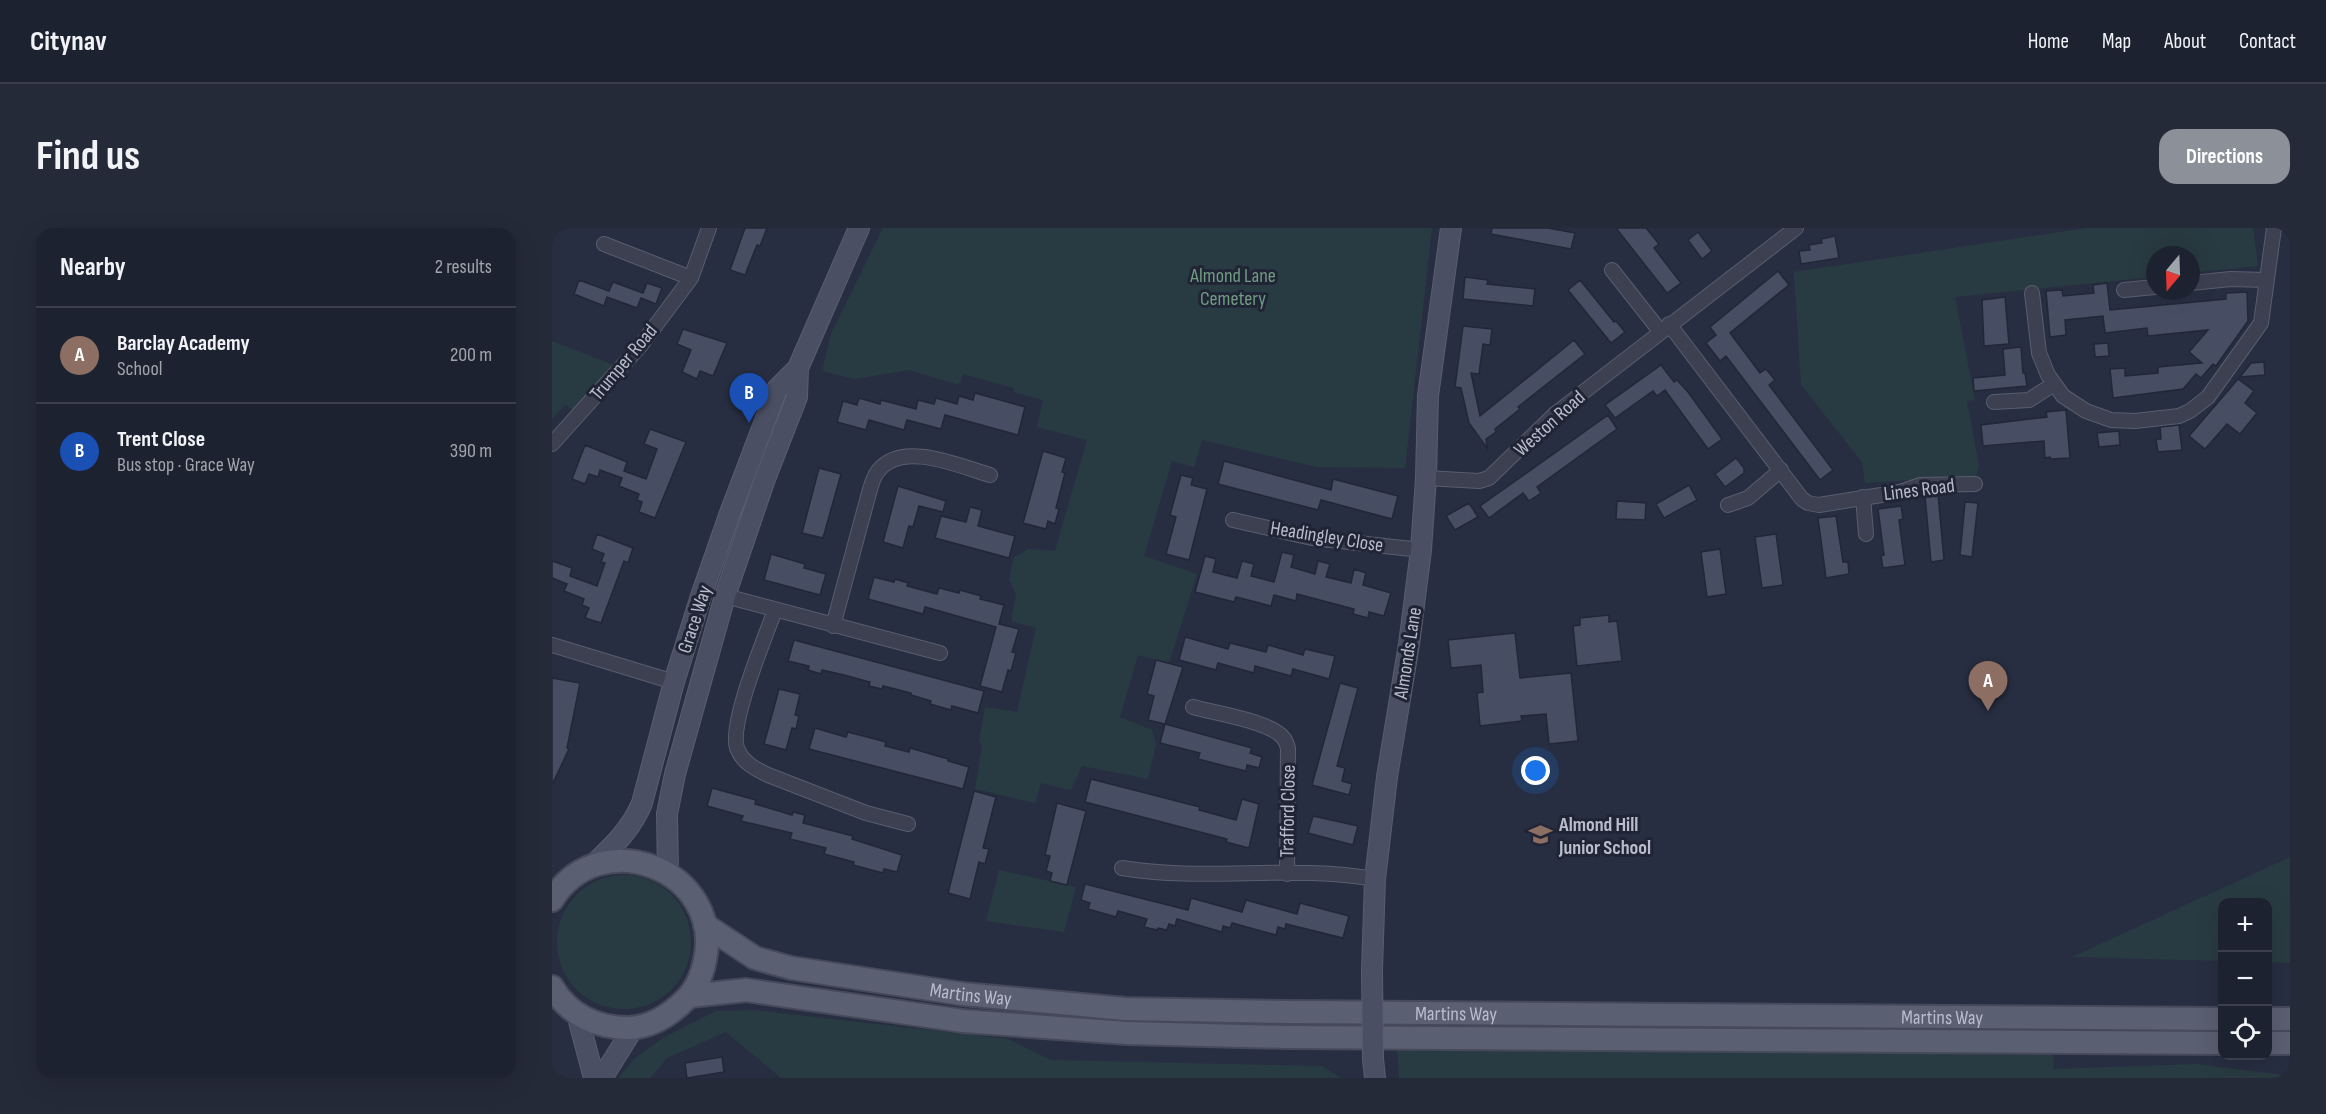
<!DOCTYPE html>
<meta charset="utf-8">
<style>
:root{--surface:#1d2231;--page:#252a39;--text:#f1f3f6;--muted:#a0a4ab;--line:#3b3f4d;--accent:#8c9099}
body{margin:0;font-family:"Sofia Sans Condensed",sans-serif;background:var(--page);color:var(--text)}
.controls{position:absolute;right:18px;bottom:18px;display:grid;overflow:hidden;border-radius:12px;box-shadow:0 6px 24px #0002}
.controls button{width:54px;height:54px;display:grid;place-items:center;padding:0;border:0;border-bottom:2px solid var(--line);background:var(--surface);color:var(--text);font:30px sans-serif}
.compass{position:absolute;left:1594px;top:18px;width:54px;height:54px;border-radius:50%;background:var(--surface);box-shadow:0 6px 24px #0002;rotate:199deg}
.you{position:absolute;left:984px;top:543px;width:21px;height:21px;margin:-15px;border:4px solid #fff;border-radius:50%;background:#1a73e8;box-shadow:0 0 0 9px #1a73e833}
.badge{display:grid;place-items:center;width:39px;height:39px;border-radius:50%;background:var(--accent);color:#fff;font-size:20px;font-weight:700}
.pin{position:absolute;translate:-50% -50px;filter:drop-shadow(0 2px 3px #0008)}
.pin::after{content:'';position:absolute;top:32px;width:21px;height:18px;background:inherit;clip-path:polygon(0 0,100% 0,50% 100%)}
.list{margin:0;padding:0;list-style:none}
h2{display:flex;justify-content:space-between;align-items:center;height:78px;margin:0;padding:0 24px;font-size:26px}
h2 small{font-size:20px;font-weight:400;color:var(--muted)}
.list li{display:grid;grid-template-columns:39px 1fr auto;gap:18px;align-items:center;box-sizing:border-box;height:96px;padding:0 24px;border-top:2px solid var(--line)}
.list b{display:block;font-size:22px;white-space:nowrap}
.list p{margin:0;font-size:20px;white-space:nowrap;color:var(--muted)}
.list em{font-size:20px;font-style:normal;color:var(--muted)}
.icon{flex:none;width:33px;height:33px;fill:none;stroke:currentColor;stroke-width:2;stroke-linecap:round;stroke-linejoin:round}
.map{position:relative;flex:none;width:1738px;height:850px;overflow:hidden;border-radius:18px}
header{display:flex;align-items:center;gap:36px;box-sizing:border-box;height:84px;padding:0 30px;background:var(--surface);border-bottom:2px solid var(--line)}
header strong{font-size:28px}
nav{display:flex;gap:33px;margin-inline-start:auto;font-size:21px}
.intro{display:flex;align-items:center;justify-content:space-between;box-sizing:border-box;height:144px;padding:0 36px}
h1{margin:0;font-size:42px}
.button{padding:15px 27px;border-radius:18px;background:var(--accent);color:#fff;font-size:21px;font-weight:700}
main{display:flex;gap:36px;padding:0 36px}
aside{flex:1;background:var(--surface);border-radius:18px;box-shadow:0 6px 24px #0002}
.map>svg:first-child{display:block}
</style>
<header>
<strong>Citynav</strong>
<nav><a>Home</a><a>Map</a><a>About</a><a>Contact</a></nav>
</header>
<div class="intro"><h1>Find us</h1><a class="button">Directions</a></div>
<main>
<aside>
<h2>Nearby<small>2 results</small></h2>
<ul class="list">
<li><span class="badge" style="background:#8d6e63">A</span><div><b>Barclay Academy</b><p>School</p></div><em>200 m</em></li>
<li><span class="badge" style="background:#1a4fb4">B</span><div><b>Trent Close</b><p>Bus stop · Grace Way</p></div><em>390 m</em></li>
</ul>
</aside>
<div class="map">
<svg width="1738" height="850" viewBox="0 0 1738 850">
<rect width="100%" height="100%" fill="#272e41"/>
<path fill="#293b42" d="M331,0H880L853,240L765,239L650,212L642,239L620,233L592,328L645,346L617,435L586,427L568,489L600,502L604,516L596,551L530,538L519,562L489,555L483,575L423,561L430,519L427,513L433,479L465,484L484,400L459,393L464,366L457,352L462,329L477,321L503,323L535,212L485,199L491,172L461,164L462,160L411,146L407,157L357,142L303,151L270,143L279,106Z
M1534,0H1701L1706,38L1639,45V27H1603V49L1403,69L1423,172L1415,173L1427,238L1424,248L1313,255L1310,234L1249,157L1242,44Z
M0,113L64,138L23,185L14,176L0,191Z
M1738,629V735L1716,734V674H1670V733L1520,729Z
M447,642L524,659L512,704L434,693Z
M5 714a67 67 0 1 1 134 0a67 67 0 1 1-134 0Z
M202,782L456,811L499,832L770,838L789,850H229L174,804L115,830L98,850H66L83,830L111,810L164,783Z
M845,816L1502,819L1501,841L1645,836L1738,848V850H847Z"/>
<path fill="#474d63" stroke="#222738" stroke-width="1.5" d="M193,0H215L208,18L205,17L193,47L178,42Z
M940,0H996L1023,5L1019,21L939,6Z
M1064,0H1094L1107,16L1102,20L1129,55L1115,65Z
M1146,4L1160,23L1150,31L1136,12Z
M1283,8L1287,30L1249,36L1247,23L1258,22L1257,17L1270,15L1269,11Z
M1226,43L1237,57L1178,105L1208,145L1214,141L1223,152L1217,157L1281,242L1268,252L1174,128L1168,133L1154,115L1164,107L1158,99Z
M913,49L936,52L935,56L983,61L981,78L911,71Z
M27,52L57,63L61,54L91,65L95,55L110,60L104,76L89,70L85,80L55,69L52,78L22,66Z
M1028,52L1062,94L1064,93L1073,104L1059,115L1016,62Z
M1555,55L1558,82L1674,71V65L1695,64L1696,93L1664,138L1661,136L1649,150L1644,146L1631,161L1561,170L1558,141L1573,140V148L1606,145V139L1650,135L1637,124L1656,102L1596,108L1595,100L1553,105L1551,88L1513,92L1514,107L1498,109L1494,63L1510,62L1511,68L1542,65L1541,57Z
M1453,69L1457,116L1432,118L1430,72Z
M911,98L940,101L938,117L931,116L927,146L919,145L928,188L1022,112L1033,126L966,179L968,181L943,201L944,204L934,211L935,220L917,195L909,160L903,159Z
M131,101L175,115L161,148L148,143L145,151L130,144L139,122L125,116Z
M1556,115L1557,128L1543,129L1542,116Z
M1469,119L1471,145H1473L1475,158L1422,163L1421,150L1453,147L1451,121Z
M1712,134L1713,147L1688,149L1699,135Z
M1109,137L1122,154L1125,152L1136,164L1170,211L1156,221L1113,162L1105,168L1101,163L1063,190L1053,177Z
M1686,151L1702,163L1693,175L1705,185L1688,206L1675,196L1653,221L1637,208Z
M423,165L473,179L466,207L393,187L389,201L355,192L352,202L317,192L314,202L285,194L291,173L305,177L307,170L328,176L329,172L364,181L366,172L382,176L384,170L405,176L407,168L421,172Z
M1514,182L1518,230L1499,231L1498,229L1493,230L1492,213L1431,218L1429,197L1495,189L1494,184Z
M1056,187L1065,201L985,259L989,265L977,273L971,265L937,290L928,278Z
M1627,197L1630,222L1606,224L1604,211H1609L1608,199Z
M98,201L134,214L103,290L87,284L90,274L85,272L87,266L67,258L70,250L48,242L46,249L37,246L33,256L20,251L33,217L75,234L72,243L94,251L105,221L92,216Z
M1567,203L1568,217L1547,219L1545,205Z
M491,223L514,230L510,244L513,245L504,280L507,281L503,296L496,293L494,301L471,295Z
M1184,230L1192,240V245L1173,259L1163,246Z
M672,233L779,262L781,251L846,268L840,291L769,272L766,282L666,256Z
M267,240L289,246L271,310L250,305Z
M629,247L641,250L639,257L655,261L637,332L614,326L624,289L618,287Z
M1137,257L1145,272L1112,290L1104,276Z
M346,258L394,273L391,284L367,278L361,299L357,298L351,320L331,314Z
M1386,266L1392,332L1379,334L1373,268Z
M1065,273L1094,275L1093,292L1064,291Z
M1413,274L1426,275L1420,329L1408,327Z
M917,275L926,289L903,302L894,288Z
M1349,278L1351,291L1347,292L1353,337L1331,340L1329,328L1332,327L1326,281Z
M418,279L430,282L426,298L463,308L457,330L383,310L389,288L414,294Z
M1284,288L1291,334H1296L1297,346L1274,350L1266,290Z
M45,306L81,320L76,335L72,333L49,395L33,390L37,380L30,377L32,371L12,363L15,356L0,350V333L20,340L18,348L45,358L53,335L49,334L52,326L40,321Z
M1224,306L1231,357L1210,360L1203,309Z
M1168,321L1174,366L1155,369L1149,324Z
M730,324L742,327L739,339L763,346L766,333L778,336L774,349L799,355L802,341L814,345L811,357L839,365L832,388L817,384L816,390L801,386L802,381L745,366L744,373L722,367L719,378L684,369L682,374L643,364L653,328L664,331L661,344L685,350L690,333L702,336L699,348L722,354Z
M219,326L253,336L252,340L274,346L268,367L212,352Z
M322,349L342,354L343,351L356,355L355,358L385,366L387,360L407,365L408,362L429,368L428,371L452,377L447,396L467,401L460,424L464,425L459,443L456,442L450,464L428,458L444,399L373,379L371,386L316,371Z
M1057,387V394L1065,393L1070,433L1025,438L1021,398L1028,397V390Z
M963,405L968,450L1019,445L1026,513L997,516L994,486L969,488L970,493L928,498L925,465L931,464L929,437L899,440L896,412Z
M633,409L676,421L678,415L714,424L716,417L751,427L753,421L783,428L777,451L741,441L739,448L703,438L702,445L666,435L664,442L627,432Z
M242,412L432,463L426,485L400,478L399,482L378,476L379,473L359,467V465L331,458L330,461L317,458L318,454L292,447L270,442L269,446L256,442L257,438L236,433Z
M604,432L631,439L613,496L700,520L698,525L710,529L707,540L695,537L694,543L673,538L646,531L648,525L608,515L613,496L596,492L602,468L595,466Z
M0,450L28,455L15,520L17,521L0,557Z
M788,455L806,460L785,538L793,540L790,553L800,556L797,567L760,557Z
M227,461L248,466L243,487L247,488L244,501L240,500L234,522L212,516Z
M263,500L294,509L296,504L334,514L333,518L357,524L358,520L396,531V533L417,539L411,561L257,521Z
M539,551L648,579L647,582L684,592L690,571L707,576L697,620L674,614L675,611L533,574Z
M160,560L204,572L203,576L240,587L241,584L253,587L251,595L301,608L300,611L350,627L345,644L332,641L331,645L301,637L302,634L272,626L274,620L238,611L240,605L189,593L191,588L155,578Z
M422,563L444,569L431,620L437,621L433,636L427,634L418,671L396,665Z
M505,575L534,583L515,657L498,653L500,645L494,643L498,628L493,627Z
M761,588L806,598L801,617L756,605Z
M533,656L636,682L639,670L690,684L694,672L745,686L748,675L797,688L791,710L734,696L733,701L726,699L724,707L680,695L678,700L671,698L670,704L625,691L623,698L617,696L615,702L606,700L605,702L592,699L595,691L566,683L564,689L536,681L538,675L529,672Z
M170,829L172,844L135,850L133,835Z"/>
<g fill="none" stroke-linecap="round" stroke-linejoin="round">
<defs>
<path id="street" d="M52,16L139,50
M1060,42L1108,103
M1639,55L1679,51L1714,52
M1572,62L1603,59
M1480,65L1487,125L1496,147L1511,168L1534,183L1559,192L1583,193L1627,188L1638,183L1656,169L1709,95L1722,0
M1117,96L1250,271L1256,275L1267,277L1348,264L1368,257L1423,256
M1442,174L1477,172L1502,156
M0,216L89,117L139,50L157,0
M874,250L927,253L937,250L1003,186L1244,0
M1311,269L1314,306
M1176,277L1196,270L1229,242
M681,292L760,310L869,322
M173,368L388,425
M223,382C213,410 177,495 185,520C190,534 203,541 216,547L314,585L356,596
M281,398L317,265C319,258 321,249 326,243C350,212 407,238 438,247
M0,417L122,454
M641,479C663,485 708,492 726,505C732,509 734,513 736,520L735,646
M570,640C654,654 740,636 823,651"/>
<path id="secondary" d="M39,639C60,619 79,602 90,575L122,454L149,368L178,285L225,161L246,140
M116,645L115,586L123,546L173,368L213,251L245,169L246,140L307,0
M820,742L823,651L835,549L857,416L869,322L874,250L876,168L899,0
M25,786L42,850
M821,831L823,850
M50,850L82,799"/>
<g id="primary">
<path d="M0,672C48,594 172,642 153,732C150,747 144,762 133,772C118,787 99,799 77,800C45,800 17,787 0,759"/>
<path id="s1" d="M153,697L203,730L239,740L411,766L573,781L737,784L1670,791"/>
<path d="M138,768L194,762L411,793L575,805L733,809L1670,815"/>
<path d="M1716,791H1738"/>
<path d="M1716,815H1738"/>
</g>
</defs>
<use href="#street" stroke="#595e6e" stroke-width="16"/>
<use href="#secondary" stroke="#595e6e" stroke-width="22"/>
<use href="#primary" stroke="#45495a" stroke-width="26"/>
<use href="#street" stroke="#3c4051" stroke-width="14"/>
<use href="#secondary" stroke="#4a4f63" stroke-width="20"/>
<use href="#primary" stroke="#5a5f71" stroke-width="22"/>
<defs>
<path id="secondary-bridge" d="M820,742L821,831"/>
</defs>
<use href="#secondary-bridge" stroke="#595e6e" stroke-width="22" stroke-linecap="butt"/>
<use href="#secondary-bridge" stroke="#4a4f63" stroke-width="20"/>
</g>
<defs>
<symbol id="school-bare" viewBox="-9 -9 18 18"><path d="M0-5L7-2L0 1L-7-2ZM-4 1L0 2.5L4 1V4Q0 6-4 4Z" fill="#8d6e63" stroke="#202536" stroke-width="2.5" paint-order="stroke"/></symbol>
</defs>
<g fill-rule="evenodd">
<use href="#school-bare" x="972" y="590" width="33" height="33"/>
</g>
<g text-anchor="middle" stroke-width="6" stroke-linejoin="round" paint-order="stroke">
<g font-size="20" fill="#719b82" stroke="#202536">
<text x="681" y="54">Almond Lane<tspan x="681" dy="23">Cemetery</tspan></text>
</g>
<g font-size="20" fill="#b8bccb" stroke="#202536">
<text transform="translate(71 134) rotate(-50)" y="7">Trumper Road</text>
<text transform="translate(997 195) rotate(-42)" y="7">Weston Road</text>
<text transform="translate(1367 261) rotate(-7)" y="7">Lines Road</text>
<text transform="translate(775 308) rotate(9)" y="7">Headingley Close</text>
<text transform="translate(142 391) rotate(-72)" y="7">Grace Way</text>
<text transform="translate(855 425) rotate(-81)" y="7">Almonds Lane</text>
<text transform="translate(735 583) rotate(-89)" y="7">Trafford Close</text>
<text dy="7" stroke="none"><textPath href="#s1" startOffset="279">Martins Way</textPath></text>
<text dy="7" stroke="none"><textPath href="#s1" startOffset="765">Martins Way</textPath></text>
<text dy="7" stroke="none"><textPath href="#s1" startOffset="1251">Martins Way</textPath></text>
</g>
<g font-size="20" font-weight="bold" fill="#b8bccb" stroke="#202536" text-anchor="start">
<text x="1007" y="603">Almond Hill<tspan x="1007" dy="23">Junior School</tspan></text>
</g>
</g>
</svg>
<div class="controls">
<button>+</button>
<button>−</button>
<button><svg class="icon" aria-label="locate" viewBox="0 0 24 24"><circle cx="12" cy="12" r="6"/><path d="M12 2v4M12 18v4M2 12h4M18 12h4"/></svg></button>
</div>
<svg class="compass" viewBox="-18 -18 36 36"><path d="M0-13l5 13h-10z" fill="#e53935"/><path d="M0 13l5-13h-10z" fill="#a0a4ab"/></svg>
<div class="you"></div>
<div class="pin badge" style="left:1436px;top:483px;background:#8d6e63">A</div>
<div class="pin badge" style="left:197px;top:195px;background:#1a4fb4">B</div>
</div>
</main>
